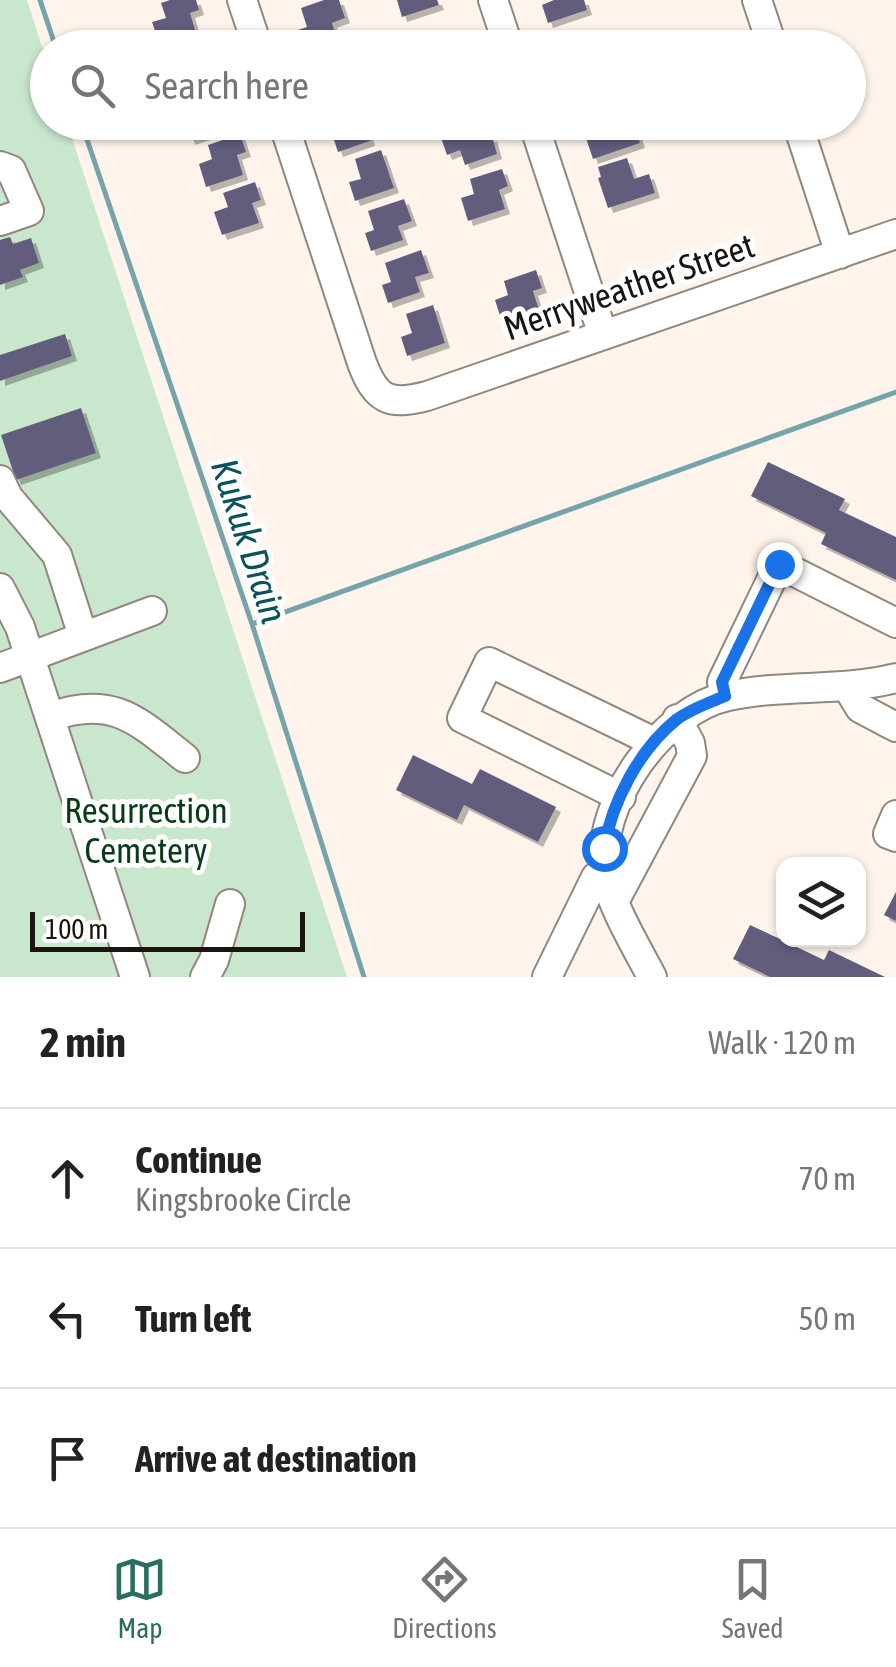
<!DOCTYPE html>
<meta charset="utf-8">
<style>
:root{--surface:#fff;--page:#f2f2f2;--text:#222;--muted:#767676;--line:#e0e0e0;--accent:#2a6e60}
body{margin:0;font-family:"Asap Condensed",sans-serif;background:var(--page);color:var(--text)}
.controls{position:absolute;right:30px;bottom:30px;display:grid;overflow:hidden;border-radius:20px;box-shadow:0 2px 8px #0004}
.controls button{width:90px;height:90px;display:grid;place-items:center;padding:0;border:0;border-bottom:2px solid var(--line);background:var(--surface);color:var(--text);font:50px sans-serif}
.scale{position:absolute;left:30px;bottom:25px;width:275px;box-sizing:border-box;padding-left:10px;border:5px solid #1a1512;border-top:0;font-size:28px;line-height:35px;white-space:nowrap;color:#1a1512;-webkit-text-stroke:8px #fff;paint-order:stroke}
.stop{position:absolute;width:30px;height:30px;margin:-22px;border:8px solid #1a73e8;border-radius:50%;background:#fff}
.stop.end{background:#1a73e8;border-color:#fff;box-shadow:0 2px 10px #0008}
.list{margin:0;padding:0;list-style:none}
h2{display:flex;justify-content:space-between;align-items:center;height:130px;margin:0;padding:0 40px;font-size:42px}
h2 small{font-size:32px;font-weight:400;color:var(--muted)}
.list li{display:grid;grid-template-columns:65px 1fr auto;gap:30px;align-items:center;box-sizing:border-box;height:140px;padding:0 40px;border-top:2px solid var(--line)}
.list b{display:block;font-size:38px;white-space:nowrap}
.list p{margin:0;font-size:32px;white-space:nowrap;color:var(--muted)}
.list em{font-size:32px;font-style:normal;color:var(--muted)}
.icon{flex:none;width:55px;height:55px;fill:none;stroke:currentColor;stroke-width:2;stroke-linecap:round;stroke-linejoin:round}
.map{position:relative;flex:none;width:896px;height:977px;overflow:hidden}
.search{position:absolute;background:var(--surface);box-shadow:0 2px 8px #0004;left:30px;right:30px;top:30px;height:110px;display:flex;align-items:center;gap:25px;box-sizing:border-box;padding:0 35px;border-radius:55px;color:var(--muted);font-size:38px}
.sheet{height:550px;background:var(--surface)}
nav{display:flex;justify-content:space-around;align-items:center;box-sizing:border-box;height:140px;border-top:2px solid var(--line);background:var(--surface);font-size:28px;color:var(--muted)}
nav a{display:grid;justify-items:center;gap:5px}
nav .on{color:var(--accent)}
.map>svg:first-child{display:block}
</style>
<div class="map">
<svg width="896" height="977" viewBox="0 0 896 977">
<defs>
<filter id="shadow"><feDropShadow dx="5" dy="5" stdDeviation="0" flood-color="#0004"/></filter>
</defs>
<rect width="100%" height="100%" fill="#fef4eb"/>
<path fill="#c9e7cc" d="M0,0H27L47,62L48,122L67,123L347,977H0Z"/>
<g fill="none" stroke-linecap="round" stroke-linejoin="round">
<path stroke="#75a4ab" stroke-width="5" d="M40,0L56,48
M81,122L252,624L364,977
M252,624L896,392"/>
</g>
<path fill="#625d7d" filter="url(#shadow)" d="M170,0H196L199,10L190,13L196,33L160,45L152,22L166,18L161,3Z
M324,0H339L345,18L332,23L336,37L304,48L298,30L307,27L301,8Z
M397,0H437L439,5L402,17Z
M554,0H584L587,10L548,23L542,5Z
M208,39L211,48H184V47Z
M185,122H225L227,128L190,140Z
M338,122H377V123L366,127L370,141L338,152L332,134L341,131Z
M467,122H477L482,139L492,136L497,154L465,165L460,150L447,155L439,132Z
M585,122H617L620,129L634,125L640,143L593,159L583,129L586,127Z
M240,134L246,152L237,155L243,175L206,187L199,164L212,159L208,145Z
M381,150L394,188L355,201L349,182L361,179L355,159Z
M627,158L634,179L649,174L655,193L608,208L598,178L601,177L598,167Z
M502,169L508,186L499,190L505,209L468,221L461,198L474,194L470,179Z
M255,182L261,200L252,203L259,223L222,235L214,212L228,207L223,193Z
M404,199L412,221L398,226L403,240L371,251L365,233L374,230L368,211Z
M10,237L13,244L31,238L39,263L20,270L23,277L0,285V240Z
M421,250L429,273L415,277L420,292L388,303L382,285L391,282L385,263Z
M536,270L542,288L533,291L539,310L502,322L495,300L508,295L504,281Z
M433,305L445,343L407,356L401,337L412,333L406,314Z
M65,334L72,356L0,381V355Z
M81,408L96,453L16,480L1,435Z
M768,462L845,499L839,510L896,537V580L821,544L826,533L751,496Z
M413,755L472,784L480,769L556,807L538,842L464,805L457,820L396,790Z
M896,892V921L884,915Z
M750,925L824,960L829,950L885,977H770L733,959Z"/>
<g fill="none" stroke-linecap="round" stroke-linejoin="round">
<defs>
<path id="minor" d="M242,0L258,48
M493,0L509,48
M757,0L773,48
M283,122L362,363C376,400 389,406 427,396L896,234
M533,122L603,335
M797,122L840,254
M0,166L11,170L29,211L0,221
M0,480L8,497L57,555L83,636
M0,588L20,627L135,977
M0,668L152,611
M848,688L860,708L896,727
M725,696L722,682L779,564L896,623
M50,717C113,694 138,721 185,758
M621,797L462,718L489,662L654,742
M896,815L888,834L896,837
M615,900L692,756L690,743L677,719
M205,977L214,960L230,904
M547,977L596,877L605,872
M652,977C637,948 610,904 605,872C595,804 662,710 728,696C784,684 840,692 896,678"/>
</defs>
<use href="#minor" stroke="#92877d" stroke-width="32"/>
<use href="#minor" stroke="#fff" stroke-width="28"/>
</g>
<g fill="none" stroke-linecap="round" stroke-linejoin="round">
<path stroke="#1a73e8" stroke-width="12" d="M604,848C612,802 639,750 676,720C690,709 709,703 725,696L722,682L779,564"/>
</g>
<g text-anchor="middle" stroke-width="10" stroke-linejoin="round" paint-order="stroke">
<g font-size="35" fill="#1a1512" stroke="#fff">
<text transform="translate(629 287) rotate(-19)" y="12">Merryweather Street</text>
</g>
<g font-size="35" fill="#083b16" stroke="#fff">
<text x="146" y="823">Resurrection<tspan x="146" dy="40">Cemetery</tspan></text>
</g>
<g font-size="38" font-style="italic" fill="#0b525a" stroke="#fff">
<text transform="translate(249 541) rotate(72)" y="13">Kukuk Drain</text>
</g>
</g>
</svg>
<div class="controls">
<button><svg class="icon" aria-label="layers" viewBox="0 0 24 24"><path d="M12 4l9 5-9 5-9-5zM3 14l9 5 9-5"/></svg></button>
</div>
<div class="scale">100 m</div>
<div class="stop" style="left:604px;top:848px"></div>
<div class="stop end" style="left:779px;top:564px"></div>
<div class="search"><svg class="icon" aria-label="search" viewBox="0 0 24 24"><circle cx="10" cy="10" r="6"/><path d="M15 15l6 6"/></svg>Search here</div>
</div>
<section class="sheet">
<h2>2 min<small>Walk · 120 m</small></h2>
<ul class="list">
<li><svg class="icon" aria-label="ahead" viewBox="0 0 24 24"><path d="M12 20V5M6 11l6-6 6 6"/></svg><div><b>Continue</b><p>Kingsbrooke Circle</p></div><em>70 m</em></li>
<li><svg class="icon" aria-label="left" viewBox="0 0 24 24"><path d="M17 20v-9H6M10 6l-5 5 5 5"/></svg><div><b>Turn left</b></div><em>50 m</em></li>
<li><svg class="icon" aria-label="arrive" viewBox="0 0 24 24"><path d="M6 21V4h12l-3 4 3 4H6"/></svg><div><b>Arrive at destination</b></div></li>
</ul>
</section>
<nav>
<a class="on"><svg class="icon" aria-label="map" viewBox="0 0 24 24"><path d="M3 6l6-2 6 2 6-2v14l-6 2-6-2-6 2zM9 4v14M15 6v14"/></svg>Map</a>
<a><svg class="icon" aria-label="directions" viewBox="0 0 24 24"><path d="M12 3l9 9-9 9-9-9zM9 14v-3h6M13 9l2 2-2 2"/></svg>Directions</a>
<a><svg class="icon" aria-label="saved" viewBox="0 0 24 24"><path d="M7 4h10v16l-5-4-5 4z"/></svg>Saved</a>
</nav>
